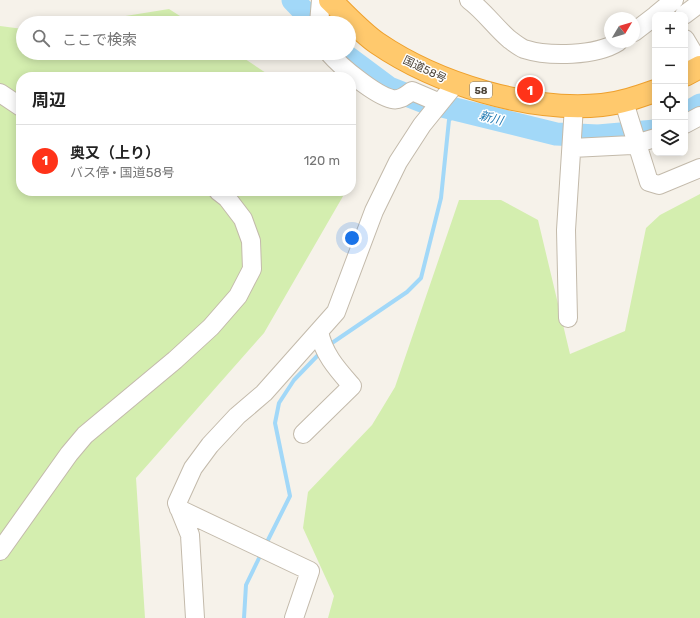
<!DOCTYPE html>
<html lang="ja">
<meta charset="utf-8">
<style>
:root{--surface:#fff;--page:#f2f2f2;--text:#222;--muted:#767676;--line:#e0e0e0;--accent:#ff3319}
body{margin:0;font-family:Rubik,"Noto Sans JP",sans-serif;background:var(--page);color:var(--text)}
.controls{position:absolute;right:12px;top:12px;display:grid;overflow:hidden;border-radius:8px;box-shadow:0 2px 10px #0003}
.controls button{width:36px;height:36px;display:grid;place-items:center;padding:0;border:0;border-bottom:1px solid var(--line);background:var(--surface);color:var(--text);font:20px sans-serif}
.compass{position:absolute;left:604px;top:12px;width:36px;height:36px;border-radius:50%;background:var(--surface);box-shadow:0 2px 10px #0003;rotate:52deg}
.you{position:absolute;left:352px;top:238px;width:14px;height:14px;margin:-10px;border:3px solid #fff;border-radius:50%;background:#1a73e8;box-shadow:0 0 0 6px #1a73e833}
.badge{display:grid;place-items:center;width:26px;height:26px;border-radius:50%;background:var(--accent);color:#fff;font-size:13px;font-weight:700}
.pin{position:absolute;translate:-50% -50%;border:2px solid #fff;box-shadow:0 1px 4px #0006}
.list{margin:0;padding:0;list-style:none}
h2{display:flex;justify-content:space-between;align-items:center;height:52px;margin:0;padding:0 16px;font-size:17px}
h2 small{font-size:13px;font-weight:400;color:var(--muted)}
.list li{display:grid;grid-template-columns:26px 1fr auto;gap:12px;align-items:center;box-sizing:border-box;height:72px;padding:0 16px;border-top:1px solid var(--line)}
.list b{display:block;font-size:15px;white-space:nowrap}
.list p{margin:0;font-size:13px;white-space:nowrap;color:var(--muted)}
.list em{font-size:13px;font-style:normal;color:var(--muted)}
.icon{flex:none;width:22px;height:22px;fill:none;stroke:currentColor;stroke-width:2;stroke-linecap:round;stroke-linejoin:round}
.map{position:relative;flex:none;width:700px;height:618px;overflow:hidden}
.search{position:absolute;background:var(--surface);box-shadow:0 2px 10px #0003;left:16px;top:16px;width:340px;height:44px;display:flex;align-items:center;gap:10px;box-sizing:border-box;padding:0 14px;border-radius:22px;color:var(--muted);font-size:15px}
.panel{position:absolute;background:var(--surface);box-shadow:0 2px 10px #0003;left:16px;top:72px;width:340px;height:124px;border-radius:16px}
.map>svg:first-child{display:block}
</style>
<div class="map">
<svg width="700" height="618" viewBox="0 0 700 618">
<rect width="100%" height="100%" fill="#f6f2ea"/>
<path fill="#d4eeaf" d="M169,9L191,23H82Z
M0,26L23,29V53H236L272,77H21V191H346L264,333L136,478L145,618H0Z
M700,194V618H328L334,596L303,528L308,492L372,425L395,387L459,200H501L538,220L570,354L625,331L646,228L660,215Z"/>
<g fill="none" stroke-linecap="round" stroke-linejoin="round">
<path stroke="#a2d8f8" stroke-width="4" d="M329,345L407,292L421,278L441,198L449,120L461,110
M266,544L290,496L275,423L279,403L294,380L321,352
M244,618L246,585L262,552"/>
<path stroke="#a2d8f8" stroke-width="23" d="M293,0L315,23
M342,53L389,88L422,101L556,134L598,136L655,131
M685,114L700,105"/>
<defs>
<path id="minor" d="M469,0C484,11 495,27 509,39C513,42 519,47 524,49C549,57 596,56 618,42
M656,15L674,0
M684,15L700,3
M319,23L321,0
M634,32L655,16
M685,39L700,64
M329,53C341,67 375,95 392,99C400,101 406,95 412,91L440,103
M0,93L21,107
M624,102L649,182L659,185L700,168
M685,124L700,116
M572,148L632,145L655,138
M568,318L566,230L574,106
M303,434L352,386C338,370 323,354 319,331
M179,509L310,571L294,618
M0,551L69,454L85,435L175,360L211,327L238,296L252,269L251,241L243,219L227,198L218,191
M195,618L190,535L177,503L193,468L210,445L237,416L264,393L336,312L374,211L398,162L422,125L456,83"/>
<path id="highway" d="M330,0C345,14 360,31 377,43C437,84 529,112 602,105C621,103 638,97 655,91
M685,75L700,67"/>
</defs>
<use href="#minor" stroke="#c3baab" stroke-width="20"/>
<use href="#highway" stroke="#eea02d" stroke-width="24"/>
<use href="#minor" stroke="#fff" stroke-width="18"/>
<use href="#highway" stroke="#ffc96d" stroke-width="22"/>
</g>
<g text-anchor="middle" stroke-width="3" stroke-linejoin="round" paint-order="stroke">
<rect fill="#fff" stroke="#827b73" stroke-width="1" x="470" y="82" width="22" height="16" rx="3"/>
<g font-size="10" font-weight="bold" fill="#4c4337">
<text x="481" y="94">58</text>
</g>
<g font-size="11" fill="#4c4337" stroke="#fff">
<text transform="translate(425 69) rotate(26)" y="4">国道58号</text>
</g>
<g font-size="12" font-style="italic" fill="#217ab3" stroke="#fff">
<text transform="translate(491 118) rotate(14)" y="4">新川</text>
</g>
</g>
</svg>
<div class="controls">
<button>+</button>
<button>−</button>
<button><svg class="icon" aria-label="locate" viewBox="0 0 24 24"><circle cx="12" cy="12" r="6"/><path d="M12 2v4M12 18v4M2 12h4M18 12h4"/></svg></button>
<button><svg class="icon" aria-label="layers" viewBox="0 0 24 24"><path d="M12 4l9 5-9 5-9-5zM3 14l9 5 9-5"/></svg></button>
</div>
<svg class="compass" viewBox="-18 -18 36 36"><path d="M0-13l5 13h-10z" fill="#e53935"/><path d="M0 13l5-13h-10z" fill="#767676"/></svg>
<div class="you"></div>
<div class="pin badge" style="left:530px;top:90px">1</div>
<div class="search"><svg class="icon" aria-label="search" viewBox="0 0 24 24"><circle cx="10" cy="10" r="6"/><path d="M15 15l6 6"/></svg>ここで検索</div>
<section class="panel">
<h2>周辺<small></small></h2>
<ul class="list">
<li><span class="badge">1</span><div><b>奥又（上り）</b><p>バス停 · 国道58号</p></div><em>120 m</em></li>
</ul>
</section>
</div>
